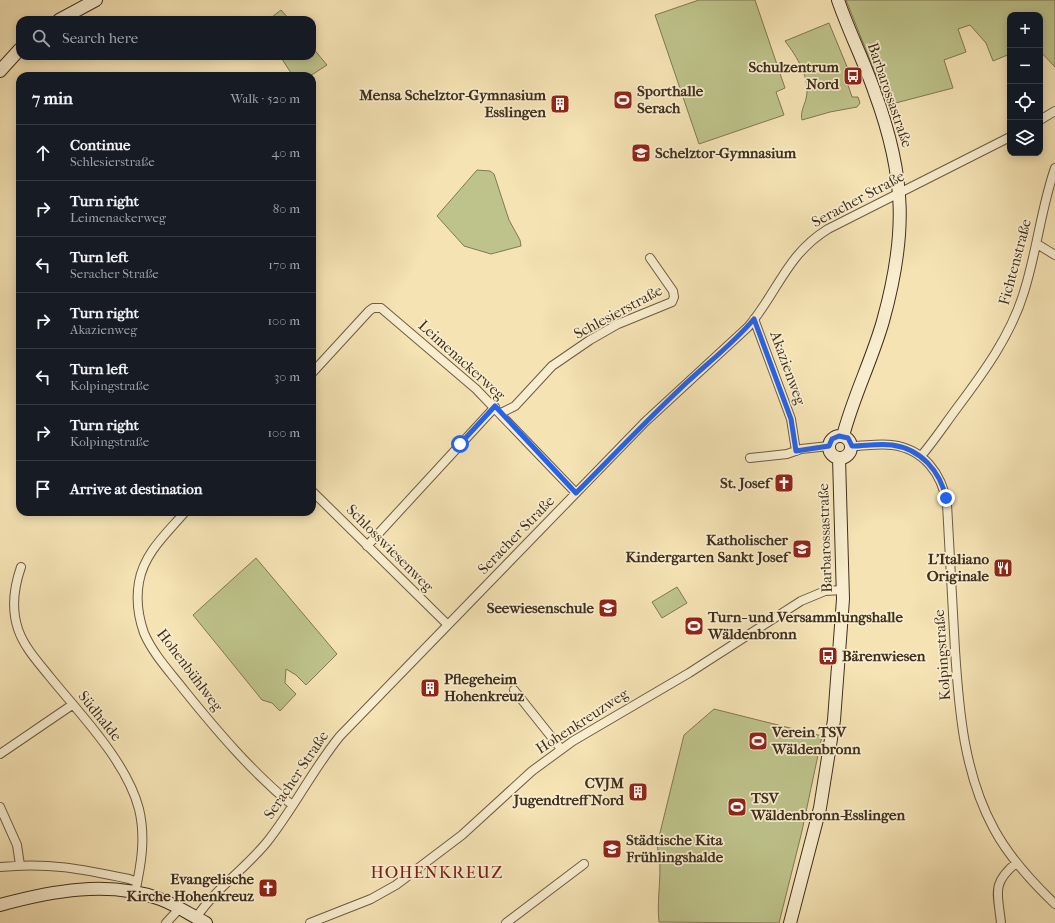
<!DOCTYPE html>
<meta charset="utf-8">
<style>
:root{--surface:#171b24;--page:#20242c;--text:#f1f3f6;--muted:#9ea1a6;--line:#363941}
body{margin:0;font-family:"IM FELL French Canon",serif;background:var(--page);color:var(--text)}
.controls{position:absolute;right:12px;top:12px;display:grid;overflow:hidden;border-radius:8px;box-shadow:0 2px 10px #0003}
.controls button{width:36px;height:36px;display:grid;place-items:center;padding:0;border:0;border-bottom:1px solid var(--line);background:var(--surface);color:var(--text);font:20px sans-serif}
.stop{position:absolute;width:12px;height:12px;margin:-9px;border:3px solid #2563eb;border-radius:50%;background:#fff}
.stop.end{background:#2563eb;border-color:#fff;box-shadow:0 1px 4px #0008}
.list{margin:0;padding:0;list-style:none}
h2{display:flex;justify-content:space-between;align-items:center;height:52px;margin:0;padding:0 16px;font-size:17px}
h2 small{font-size:13px;font-weight:400;color:var(--muted)}
.list li{display:grid;grid-template-columns:26px 1fr auto;gap:12px;align-items:center;box-sizing:border-box;height:56px;padding:0 16px;border-top:1px solid var(--line)}
.list b{display:block;font-size:15px;white-space:nowrap}
.list p{margin:0;font-size:13px;white-space:nowrap;color:var(--muted)}
.list em{font-size:13px;font-style:normal;color:var(--muted)}
.icon{flex:none;width:22px;height:22px;fill:none;stroke:currentColor;stroke-width:2;stroke-linecap:round;stroke-linejoin:round}
.map{position:relative;flex:none;width:1055px;height:923px;overflow:hidden}
.search{position:absolute;background:var(--surface);box-shadow:0 2px 10px #0003;left:16px;top:16px;width:300px;height:44px;display:flex;align-items:center;gap:10px;box-sizing:border-box;padding:0 14px;border-radius:12px;color:var(--muted);font-size:15px}
.panel{position:absolute;background:var(--surface);box-shadow:0 2px 10px #0003;left:16px;top:72px;width:300px;height:444px;border-radius:12px}
.map>svg:first-child{display:block}
</style>
<div class="map">
<svg width="1055" height="923" viewBox="0 0 1055 923">
<rect width="100%" height="100%" fill="#f5e3b4"/>
<filter id="stains"><feTurbulence type="fractalNoise" baseFrequency=".005" numOctaves="4"/><feColorMatrix values="0 0 0 0 .2 0 0 0 0 .09 0 0 0 0 .02 0 0 0 .5 -.17"/></filter>
<radialGradient id="worn" r=".72"><stop offset=".6" stop-color="#630" stop-opacity="0"/><stop offset="1" stop-color="#630" stop-opacity=".3"/></radialGradient>
<path fill="#bec38b" stroke="#7f7954" d="M699,0H755L785,88L776,92L784,115L699,144L655,15Z
M846,0H1055V67L1040,51V15H1010V54L993,61L986,43L970,25L958,29L966,52L944,60L953,88L888,105Z
M281,10L290,20H268Z
M829,23L850,74L845,76L852,97H858L860,103L857,107L830,112L802,120C800,113 804,106 806,99C811,78 797,57 785,41Z
M312,47L327,65L310,76H293L280,56H312Z
M477,170L490,171L494,174L509,220L520,240L521,246L491,254L464,246L437,216Z
M256,558L337,654L306,685L296,675L286,669L285,683L296,694L280,711L272,703L262,700L193,615Z
M677,587L687,603L662,618L652,602Z
M714,709L822,736L802,831L779,923L659,922C656,896 664,870 657,845L684,735Z"/>
<g fill="none" stroke-linecap="round" stroke-linejoin="round">
<defs>
<path id="street" d="M1040,120L1055,111
M1037,244L1055,255
M754,319L791,419L796,451
M312,373L369,311L373,308H381L476,389L576,493
M501,413L515,406L552,366L590,340L618,324L672,302L674,297L673,291L650,258
M852,446C865,446 879,443 892,445C924,449 942,474 947,504C950,552 952,601 955,650C959,711 964,774 994,829C1009,857 1032,882 1055,904
M921,456C934,441 945,424 957,408C984,372 1011,335 1024,292C1037,251 1041,208 1055,168
M750,458L787,454L801,449L829,446
M312,491L448,625
M185,512C167,533 144,553 139,582C136,599 138,616 144,633C153,654 170,672 184,690C217,731 251,771 292,805
M367,546L495,407
M21,567C14,587 11,608 18,629C24,647 38,662 50,677C80,714 127,762 139,809C146,838 141,865 135,893
M514,690L561,749
M0,754L72,705
M0,807L17,845L20,865
M0,867C48,862 82,869 129,879L137,882
M196,918C215,889 245,869 267,842C294,808 313,769 340,736L645,422L748,327C778,292 786,255 828,229L1010,137
M166,923L179,909
M310,923L371,899L396,885L462,835L532,771L573,741L689,673L801,601L825,591L843,590
M506,923L584,864
M1001,923C998,893 991,884 1016,863"/>
<path id="secondary" d="M838,0C849,32 864,61 875,93C906,177 907,235 883,321C872,360 853,397 843,436
M59,20L96,0
M0,71L20,49
M829 447a11 11 0 1 1 22 0a11 11 0 1 1-22 0Z
M0,905C51,891 109,880 160,899C176,905 191,915 206,923
M790,923L820,808L834,720L843,599L839,458"/>
</defs>
<use href="#street" stroke="#6d5c42" stroke-width="10"/>
<use href="#secondary" stroke="#402f1c" stroke-width="14"/>
<use href="#street" stroke="#f8edce" stroke-width="8"/>
<use href="#secondary" stroke="#f8edce" stroke-width="12"/>
</g>
<g fill="none" stroke-linecap="round" stroke-linejoin="round">
<path stroke="#2563eb" stroke-width="5" d="M460,444L495,406L576,493C611,458 645,422 681,388C705,365 732,345 754,319L791,419L796,451L829,446L832,439L839,436L848,438L852,446C865,446 879,443 892,445C921,449 940,471 946,498"/>
</g>
<defs>
<symbol id="bus-square" viewBox="-11 -11 22 22"><rect x="-9" y="-9" width="18" height="18" rx="4" fill="#8f2418" stroke="#f8edce"/><path d="M-5-6H5V4H4V6H2V4H-2V6H-4V4H-5ZM-3.5-4V0h7V-4ZM-3.5 1.2v1.5H-2V1.2ZM2 1.2v1.5H3.5V1.2Z" fill="#fff"/></symbol>
<symbol id="stadium-square" viewBox="-11 -11 22 22"><rect x="-9" y="-9" width="18" height="18" rx="4" fill="#8f2418" stroke="#f8edce"/><path d="M0-5a6.5 5 0 1 0 0 10a6.5 5 0 1 0 0-10ZM-3.5-1.8h7v3.6h-7Z" fill="#fff"/></symbol>
<symbol id="building-square" viewBox="-11 -11 22 22"><rect x="-9" y="-9" width="18" height="18" rx="4" fill="#8f2418" stroke="#f8edce"/><path d="M-4-6H4V6H1V3H-1V6H-4ZM-2.5-4.3h1.7v1.8h-1.7ZM.8-4.3h1.7v1.8H.8ZM-2.5-1h1.7V.8h-1.7ZM.8-1h1.7V.8H.8Z" fill="#fff"/></symbol>
<symbol id="school-square" viewBox="-11 -11 22 22"><rect x="-9" y="-9" width="18" height="18" rx="4" fill="#8f2418" stroke="#f8edce"/><path d="M0-5L7-2L0 1L-7-2ZM-4 1L0 2.5L4 1V4Q0 6-4 4Z" fill="#fff"/></symbol>
<symbol id="church-square" viewBox="-11 -11 22 22"><rect x="-9" y="-9" width="18" height="18" rx="4" fill="#8f2418" stroke="#f8edce"/><path d="M-1.2-6h2.4v3.5h3.3v2.4h-3.3V6h-2.4V-.1h-3.3v-2.4h3.3Z" fill="#fff"/></symbol>
<symbol id="restaurant-square" viewBox="-11 -11 22 22"><rect x="-9" y="-9" width="18" height="18" rx="4" fill="#8f2418" stroke="#f8edce"/><path d="M-5-6h1v4h1v-4h1v4h1v-4h1v5L-1.5 .5V6h-2V.5L-5-1ZM5-6V6H3V1.5H1.5Q1.5-4 5-6Z" fill="#fff"/></symbol>
</defs>
<g fill-rule="evenodd">
<use href="#bus-square" x="842" y="65" width="22" height="22"/>
<use href="#stadium-square" x="612" y="89" width="22" height="22"/>
<use href="#building-square" x="549" y="93" width="22" height="22"/>
<use href="#school-square" x="630" y="142" width="22" height="22"/>
<use href="#church-square" x="773" y="472" width="22" height="22"/>
<use href="#school-square" x="791" y="538" width="22" height="22"/>
<use href="#restaurant-square" x="992" y="557" width="22" height="22"/>
<use href="#school-square" x="597" y="597" width="22" height="22"/>
<use href="#stadium-square" x="683" y="615" width="22" height="22"/>
<use href="#bus-square" x="817" y="645" width="22" height="22"/>
<use href="#building-square" x="419" y="677" width="22" height="22"/>
<use href="#stadium-square" x="747" y="730" width="22" height="22"/>
<use href="#building-square" x="627" y="781" width="22" height="22"/>
<use href="#stadium-square" x="726" y="796" width="22" height="22"/>
<use href="#school-square" x="601" y="838" width="22" height="22"/>
<use href="#church-square" x="257" y="877" width="22" height="22"/>
</g>
<g text-anchor="middle" stroke-width="3.5" stroke-linejoin="round" paint-order="stroke">
<g font-size="15" font-weight="bold" fill="#402f1c" stroke="#f8edce" text-anchor="end">
<text x="839" y="72">Schulzentrum<tspan x="839" dy="17">Nord</tspan></text>
<text x="637" y="96" text-anchor="start">Sporthalle<tspan x="637" dy="17">Serach</tspan></text>
<text x="546" y="100">Mensa Schelztor-Gymnasium<tspan x="546" dy="17">Esslingen</tspan></text>
<text x="655" y="158" text-anchor="start">Schelztor-Gymnasium</text>
<text x="770" y="488">St. Josef</text>
<text x="788" y="545">Katholischer<tspan x="788" dy="17">Kindergarten Sankt Josef</tspan></text>
<text x="989" y="564">L'Italiano<tspan x="989" dy="17">Originale</tspan></text>
<text x="594" y="613">Seewiesenschule</text>
<text x="708" y="622" text-anchor="start">Turn- und Versammlungshalle<tspan x="708" dy="17">Wäldenbronn</tspan></text>
<text x="842" y="661" text-anchor="start">Bärenwiesen</text>
<text x="444" y="684" text-anchor="start">Pflegeheim<tspan x="444" dy="17">Hohenkreuz</tspan></text>
<text x="772" y="737" text-anchor="start">Verein TSV<tspan x="772" dy="17">Wäldenbronn</tspan></text>
<text x="624" y="788">CVJM<tspan x="624" dy="17">Jugendtreff Nord</tspan></text>
<text x="751" y="803" text-anchor="start">TSV<tspan x="751" dy="17">Wäldenbronn-Esslingen</tspan></text>
<text x="626" y="845" text-anchor="start">Städtische Kita<tspan x="626" dy="17">Frühlingshalde</tspan></text>
<text x="254" y="884">Evangelische<tspan x="254" dy="17">Kirche Hohenkreuz</tspan></text>
</g>
<g font-size="15" fill="#402f1c" stroke="#f8edce">
<text transform="translate(890 95) rotate(71)" y="5">Barbarossastraße</text>
<text transform="translate(858 199) rotate(-28)" y="5">Seracher Straße</text>
<text transform="translate(1015 262) rotate(-75)" y="5">Fichtenstraße</text>
<text transform="translate(618 312) rotate(-28)" y="5">Schlesierstraße</text>
<text transform="translate(462 360) rotate(42)" y="5">Leimenackerweg</text>
<text transform="translate(788 368) rotate(70)" y="5">Akazienweg</text>
<text transform="translate(516 535) rotate(-46)" y="5">Seracher Straße</text>
<text transform="translate(825 538) rotate(-92)" y="5">Barbarossastraße</text>
<text transform="translate(390 548) rotate(45)" y="5">Schlosswiesenweg</text>
<text transform="translate(942 655) rotate(-94)" y="5">Kolpingstraße</text>
<text transform="translate(190 670) rotate(53)" y="5">Hohenbühlweg</text>
<text transform="translate(100 716) rotate(51)" y="5">Südhalde</text>
<text transform="translate(582 721) rotate(-33)" y="5">Hohenkreuzweg</text>
<text transform="translate(296 775) rotate(-56)" y="5">Seracher Straße</text>
</g>
<g font-size="17" letter-spacing="1" fill="#7a1f14" stroke="#f8edce">
<text x="437" y="878">HOHENKREUZ</text>
</g>
</g>
<rect width="100%" height="100%" filter="url(#stains)"/>
<rect width="100%" height="100%" fill="url(#worn)"/>
</svg>
<div class="controls">
<button>+</button>
<button>−</button>
<button><svg class="icon" aria-label="locate" viewBox="0 0 24 24"><circle cx="12" cy="12" r="6"/><path d="M12 2v4M12 18v4M2 12h4M18 12h4"/></svg></button>
<button><svg class="icon" aria-label="layers" viewBox="0 0 24 24"><path d="M12 4l9 5-9 5-9-5zM3 14l9 5 9-5"/></svg></button>
</div>
<div class="stop" style="left:460px;top:444px"></div>
<div class="stop end" style="left:946px;top:498px"></div>
<div class="search"><svg class="icon" aria-label="search" viewBox="0 0 24 24"><circle cx="10" cy="10" r="6"/><path d="M15 15l6 6"/></svg>Search here</div>
<section class="panel">
<h2>7 min<small>Walk · 520 m</small></h2>
<ul class="list">
<li><svg class="icon" aria-label="ahead" viewBox="0 0 24 24"><path d="M12 20V5M6 11l6-6 6 6"/></svg><div><b>Continue</b><p>Schlesierstraße</p></div><em>40 m</em></li>
<li><svg class="icon" aria-label="right" viewBox="0 0 24 24"><path d="M7 20v-9h11M14 6l5 5-5 5"/></svg><div><b>Turn right</b><p>Leimenackerweg</p></div><em>80 m</em></li>
<li><svg class="icon" aria-label="left" viewBox="0 0 24 24"><path d="M17 20v-9H6M10 6l-5 5 5 5"/></svg><div><b>Turn left</b><p>Seracher Straße</p></div><em>170 m</em></li>
<li><svg class="icon" aria-label="right" viewBox="0 0 24 24"><path d="M7 20v-9h11M14 6l5 5-5 5"/></svg><div><b>Turn right</b><p>Akazienweg</p></div><em>100 m</em></li>
<li><svg class="icon" aria-label="left" viewBox="0 0 24 24"><path d="M17 20v-9H6M10 6l-5 5 5 5"/></svg><div><b>Turn left</b><p>Kolpingstraße</p></div><em>30 m</em></li>
<li><svg class="icon" aria-label="right" viewBox="0 0 24 24"><path d="M7 20v-9h11M14 6l5 5-5 5"/></svg><div><b>Turn right</b><p>Kolpingstraße</p></div><em>100 m</em></li>
<li><svg class="icon" aria-label="arrive" viewBox="0 0 24 24"><path d="M6 21V4h12l-3 4 3 4H6"/></svg><div><b>Arrive at destination</b></div></li>
</ul>
</section>
</div>
